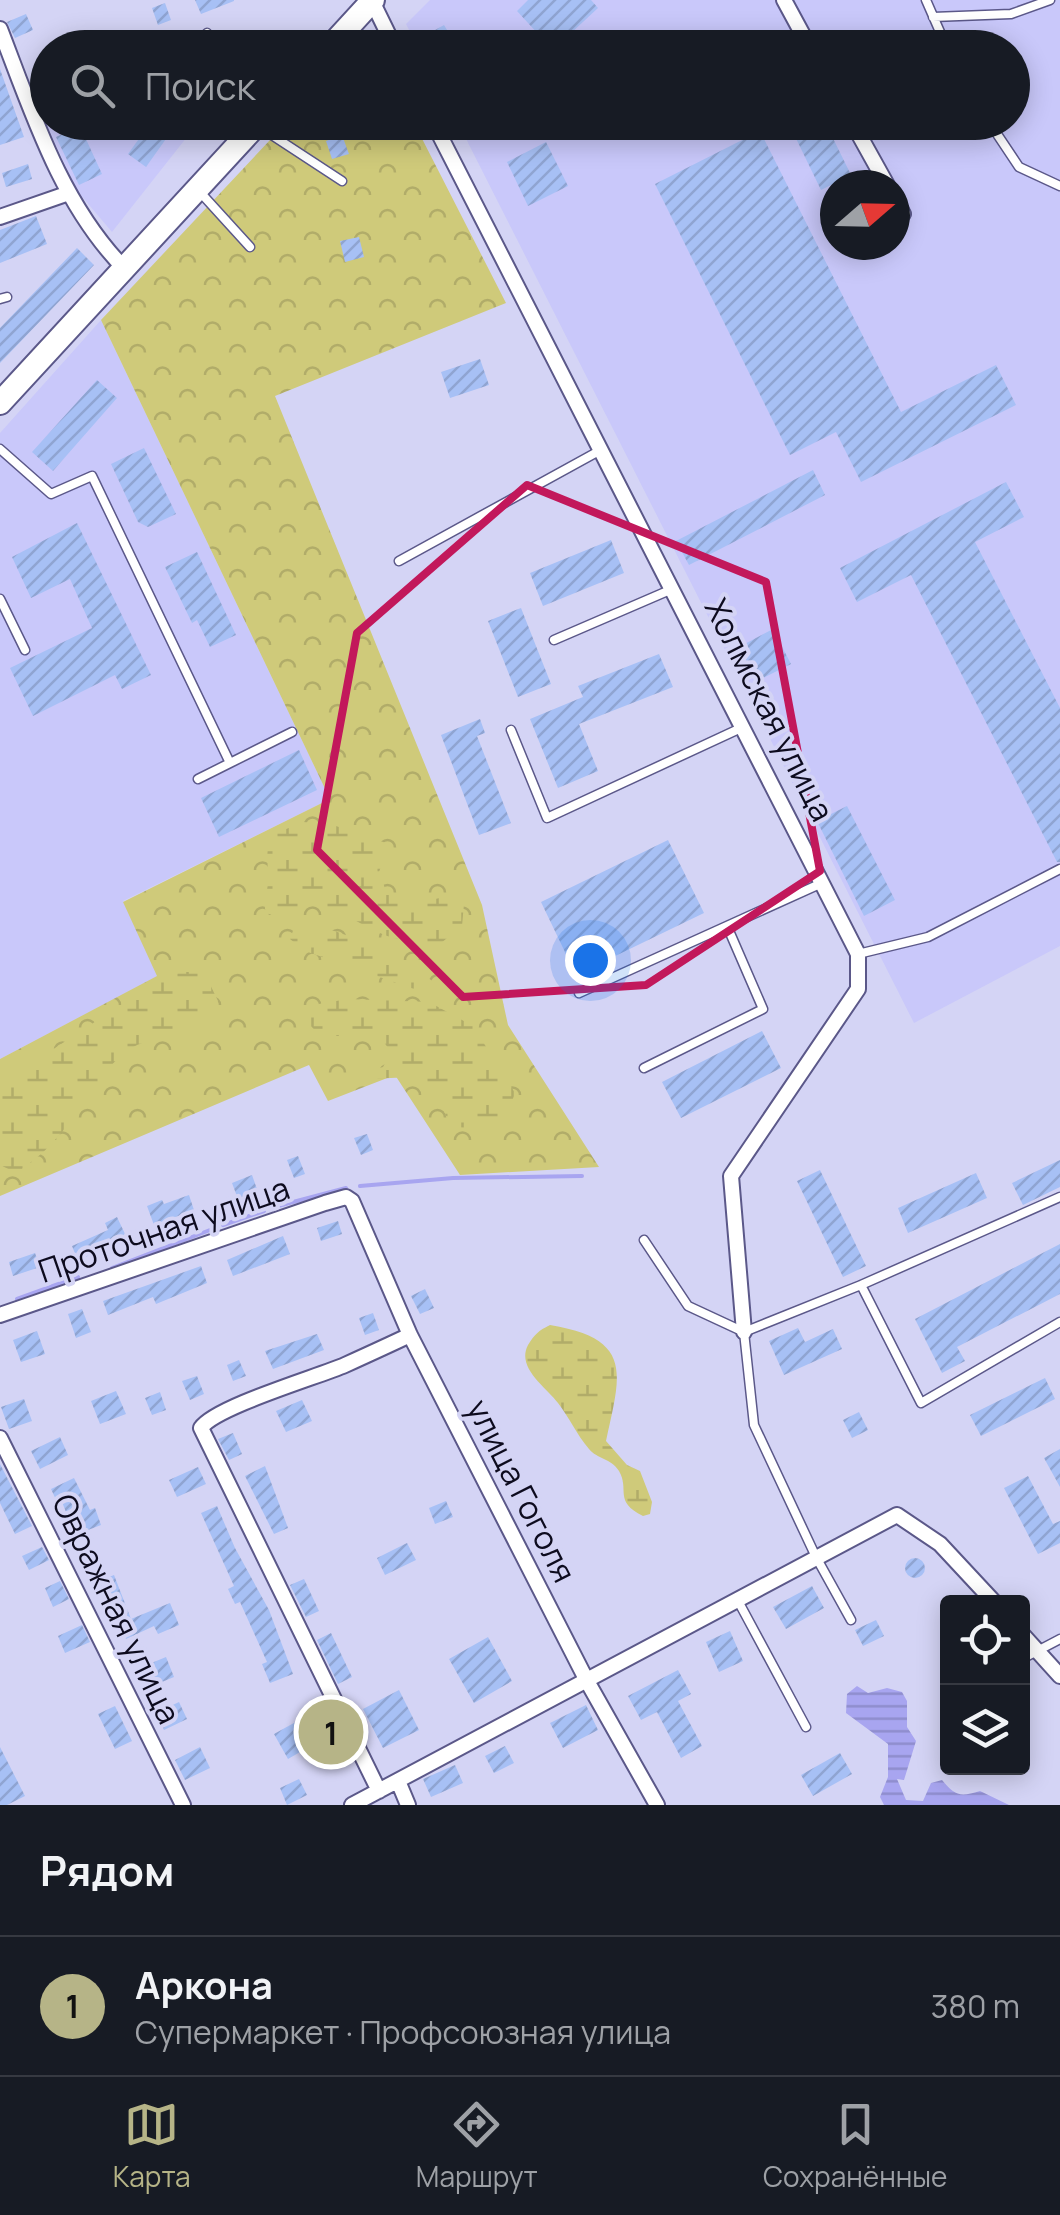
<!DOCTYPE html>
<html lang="ru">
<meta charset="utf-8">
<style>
:root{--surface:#171b24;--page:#20242c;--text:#f1f3f6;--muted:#9ea1a6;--line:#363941;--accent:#b6b487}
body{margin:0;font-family:Manrope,sans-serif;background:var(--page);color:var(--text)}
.controls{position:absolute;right:30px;bottom:30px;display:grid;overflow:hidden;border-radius:10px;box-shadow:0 5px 25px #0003}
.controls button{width:90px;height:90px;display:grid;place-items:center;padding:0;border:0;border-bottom:2px solid var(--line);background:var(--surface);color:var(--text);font:50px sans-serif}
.compass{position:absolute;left:820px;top:170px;width:90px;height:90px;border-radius:50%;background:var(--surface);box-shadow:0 5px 25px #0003;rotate:70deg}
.you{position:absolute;left:590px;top:960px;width:35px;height:35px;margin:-25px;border:8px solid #fff;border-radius:50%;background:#1a73e8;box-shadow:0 0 0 15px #1a73e833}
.badge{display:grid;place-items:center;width:65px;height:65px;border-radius:50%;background:var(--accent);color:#111;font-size:32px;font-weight:700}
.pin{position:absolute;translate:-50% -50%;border:5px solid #fff;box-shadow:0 2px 10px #0006}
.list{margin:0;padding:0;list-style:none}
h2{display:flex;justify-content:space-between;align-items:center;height:130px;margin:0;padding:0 40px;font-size:42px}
h2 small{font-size:32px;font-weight:400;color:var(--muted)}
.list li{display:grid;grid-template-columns:65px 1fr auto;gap:30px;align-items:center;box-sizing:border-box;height:140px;padding:0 40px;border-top:2px solid var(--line)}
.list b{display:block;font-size:38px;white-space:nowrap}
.list p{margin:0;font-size:32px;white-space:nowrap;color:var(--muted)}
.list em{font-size:32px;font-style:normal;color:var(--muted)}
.icon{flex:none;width:55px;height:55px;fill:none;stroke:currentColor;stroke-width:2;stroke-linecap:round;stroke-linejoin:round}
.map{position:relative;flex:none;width:1060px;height:1805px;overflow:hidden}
.search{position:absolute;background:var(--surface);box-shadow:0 5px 25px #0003;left:30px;right:30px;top:30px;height:110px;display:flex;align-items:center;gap:25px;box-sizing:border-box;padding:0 35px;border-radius:55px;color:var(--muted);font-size:38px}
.sheet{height:270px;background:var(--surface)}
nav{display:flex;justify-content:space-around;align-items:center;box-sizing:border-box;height:140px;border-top:2px solid var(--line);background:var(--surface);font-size:28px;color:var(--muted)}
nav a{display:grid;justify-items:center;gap:5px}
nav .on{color:var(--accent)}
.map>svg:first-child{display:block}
</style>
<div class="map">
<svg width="1060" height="1805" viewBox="0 0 1060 1805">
<defs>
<pattern id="forest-crowns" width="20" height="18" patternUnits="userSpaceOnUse" patternTransform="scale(2.5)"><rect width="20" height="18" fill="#cfca7a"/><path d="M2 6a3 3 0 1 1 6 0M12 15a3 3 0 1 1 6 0" fill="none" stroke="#b1ac69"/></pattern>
<pattern id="wetland-marsh" width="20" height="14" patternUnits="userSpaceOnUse" patternTransform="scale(2.5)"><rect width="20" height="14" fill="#cfca7a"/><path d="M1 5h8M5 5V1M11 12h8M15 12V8" fill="none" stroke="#b1ac69"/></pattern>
<pattern id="water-rules" width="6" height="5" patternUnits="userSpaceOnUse" patternTransform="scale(2.5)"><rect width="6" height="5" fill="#a8a5f0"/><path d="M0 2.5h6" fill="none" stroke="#8f8dcd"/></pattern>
<pattern id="building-hatch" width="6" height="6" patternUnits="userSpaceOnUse" patternTransform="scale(2.5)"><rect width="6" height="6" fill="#a7c0f5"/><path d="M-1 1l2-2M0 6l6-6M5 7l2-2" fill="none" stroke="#8fa4d2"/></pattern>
</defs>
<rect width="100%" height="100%" fill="#d4d4f5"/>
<path fill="#c9c8fa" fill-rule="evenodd" d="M430,0H1060V946L914,1023L458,123L1012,122V48H418L406,24ZM835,185H895V245H835Z
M47,75L48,122L198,123L112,232L79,193L28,88Z
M101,320L330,799L123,901L158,976L0,1059V433Z"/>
<path fill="url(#forest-crowns)" d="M286,123H414L506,303L275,396L482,905L508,1025L599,1167L460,1175L395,1075L328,1101L309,1065L0,1196V1059L157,976L123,902L330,799L101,320Z"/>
<path fill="url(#wetland-marsh)" d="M303,822L330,824L389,844L379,872L386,891L418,903L457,894L464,904L462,926L441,943C427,942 408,943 394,938C344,923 334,889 275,916L266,913C262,899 269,891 268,878C268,860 265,852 272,835Z
M306,924C360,934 401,961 447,990L444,996L411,988L305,951L290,939L294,928Z
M181,972H204L218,1001C201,1047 159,1028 127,1051C101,1069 77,1118 53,1142C43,1154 29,1163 17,1173L0,1165V1084L159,980Z
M348,999L429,1002L473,1026L515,1093L505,1120L479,1128L452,1127L435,1094L412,1077L369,1079L364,1072L383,1067L391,1052L381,1038L319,1035L303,1017L313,1005Z
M550,1325C635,1339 620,1375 606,1441L627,1465L640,1471L652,1502L650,1514L643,1516C613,1501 630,1490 619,1471C611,1458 597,1459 589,1449C577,1435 569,1417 558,1403C546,1387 516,1368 528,1345C535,1334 538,1331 550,1325Z"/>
<path fill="url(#water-rules)" d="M857,1686L868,1693L887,1688L902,1692L907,1701V1727L916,1741L904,1780L897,1779L906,1800L923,1801L931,1783L942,1780C955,1796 960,1797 980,1791L1009,1805H884L880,1797L888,1777V1744L846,1713L847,1694Z"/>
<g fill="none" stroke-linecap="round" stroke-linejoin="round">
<path stroke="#a8a5f0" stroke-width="4" d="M360,1186L453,1178L582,1176
M278,1206L346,1188
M223,1225L264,1211
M112,1268L210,1230
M17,1299L78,1277"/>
</g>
<path fill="url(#building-hatch)" d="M195,0H234V1L201,14Z
M528,0H591L598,8L555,48H551L517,11Z
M165,3L171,20L158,25L152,8Z
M26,14L33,30L15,38L7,22Z
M444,25L458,48H436L428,34Z
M0,69L24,137L0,145Z
M151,122H178L146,167L128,154Z
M788,122H825L851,175L821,190Z
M80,126L102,174L79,185L56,137Z
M760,131L901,412L996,365L1016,405L861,482L836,432L790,455L655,184Z
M342,135L349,154L332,159L326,141Z
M546,142L568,186L528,206L507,162Z
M28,164L32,179L6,187L2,173Z
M36,216L47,244L0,263V230Z
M359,237L364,257L345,262L340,241Z
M77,248L94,265L0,363V328Z
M480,359L489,385L450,398L441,372Z
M97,380L117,398L53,471L32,452Z
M144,448L176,514L148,527L138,522L111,464Z
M813,470L825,495L689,565L676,541Z
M1006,482L1024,517L975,542L1060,708V862H1057L911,575L857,602L840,568Z
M77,523L151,675L122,689L115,675L33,716L10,668L92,628L70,579L31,598L12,557Z
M611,540L624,573L543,606L530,573Z
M197,552L236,635L210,647L197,620L192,623L165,567Z
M521,608L551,684L518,697L488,621Z
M773,629L791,664L757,681L739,647Z
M659,654L673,687L579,724L598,771L558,788L530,719L583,697L578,686Z
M480,719L485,733L477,736L511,823L479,835L441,735Z
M299,750L317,790L219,837L201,798Z
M847,806L895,900L864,916L817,821Z
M668,840L704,913L576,975L541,902Z
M762,1031L781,1068L681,1118L662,1082Z
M367,1134L373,1150L361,1155L354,1138Z
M298,1156L305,1174L294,1178L287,1160Z
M1060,1160V1187L1023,1205L1012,1183Z
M820,1170L866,1266L843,1277L797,1181Z
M976,1173L987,1198L908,1233L898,1208Z
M252,1175L258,1192L238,1199L232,1183Z
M189,1195L194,1210L154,1225L147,1206L162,1200L164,1204Z
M117,1217L126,1236L78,1261L72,1246L108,1230L105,1223Z
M338,1221L342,1234L321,1241L317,1228Z
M283,1236L290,1254L233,1276L227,1260Z
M1060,1244V1294L957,1347L965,1361L942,1373L915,1319Z
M35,1253L40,1267L13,1276L9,1262Z
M201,1266L207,1283L156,1304L153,1297L108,1315L103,1301Z
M425,1289L434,1308L420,1314L411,1296Z
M82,1309L91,1332L76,1338L68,1314Z
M373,1313L379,1330L365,1335L359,1318Z
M798,1328L805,1342L833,1329L842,1349L784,1375L769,1341Z
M37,1331L45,1354L21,1362L13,1340Z
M317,1334L324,1350L273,1369L265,1351Z
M239,1360L246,1376L233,1381L227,1365Z
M197,1376L204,1394L190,1400L182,1381Z
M1045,1378L1055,1399L981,1436L970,1415Z
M116,1391L126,1414L100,1424L91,1401Z
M160,1392L166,1410L152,1415L145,1398Z
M24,1399L32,1421L9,1429L1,1407Z
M302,1400L312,1421L286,1432L276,1411Z
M859,1412L868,1430L852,1438L843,1420Z
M233,1433L242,1454L229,1460L218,1439Z
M60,1437L68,1455L40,1469L31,1451Z
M1060,1449V1487L1044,1458Z
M0,1464L32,1526L15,1534L0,1503Z
M265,1466L288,1528L274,1534L245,1476Z
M198,1467L206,1484L177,1497L169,1480Z
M1028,1476L1053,1524L1060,1521V1543L1038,1554L1004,1488Z
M74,1478L90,1510L95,1508L101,1525L75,1535L62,1502L58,1504L51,1489Z
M446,1501L453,1517L435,1524L429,1508Z
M217,1506L235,1548L269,1610L293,1674L270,1683L262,1664L267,1662L240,1602L235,1604L228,1589L234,1586L201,1513Z
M407,1543L416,1560L385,1575L377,1558Z
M42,1547L49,1560L29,1570L22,1556Z
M905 1568a10 10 0 1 1 20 0a10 10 0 1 1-20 0Z
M114,1575L131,1619L170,1603L179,1625L158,1634L154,1626L126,1639L113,1612L109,1614L97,1582Z
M304,1579L319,1611L306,1617L290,1585Z
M60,1581L69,1599L53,1607L45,1588Z
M812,1586L824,1608L786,1629L773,1607Z
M876,1620L884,1636L863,1646L855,1630Z
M82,1625L90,1642L65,1653L58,1636Z
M730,1631L743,1661L719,1672L706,1642Z
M331,1633L352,1677L338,1684L317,1640Z
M488,1637L512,1681L474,1703L449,1659Z
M166,1657L174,1677L145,1689L137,1669Z
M678,1670L691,1694L678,1701L702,1746L681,1758L657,1712L641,1720L628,1696Z
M399,1690L419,1730L383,1748L363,1709Z
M179,1702L187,1719L164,1730L156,1713Z
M586,1705L598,1730L563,1748L550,1723Z
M115,1706L132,1741L115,1749L98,1714Z
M312,1713L326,1737L288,1759L274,1734Z
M505,1746L514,1763L494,1773L485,1756Z
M0,1747L25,1796L7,1805H0Z
M200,1747L210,1768L185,1780L175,1760Z
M840,1753L852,1774L813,1796L801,1775Z
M455,1765L463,1783L431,1797L423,1779Z
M299,1779L307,1795L287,1805L280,1788Z"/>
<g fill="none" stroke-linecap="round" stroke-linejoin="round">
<defs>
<path id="lane" d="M926,0L947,48
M933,17L1011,14L1050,0
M207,33L213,48
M989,122L1019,167L1060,186
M258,126L342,181
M199,191L250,247
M0,299L7,297
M0,449L51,494L92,476L230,763L292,732
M399,561L599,451
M0,599L25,650
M554,640L670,590
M511,730L547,818L741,728
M198,779L230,763
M858,954L928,937L1060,869
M579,993L822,883
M644,1068L763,1009L727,926
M644,1240L688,1306L744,1332L861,1285L1060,1197
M861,1285L921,1403L1060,1322
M744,1332L754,1425L816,1557L851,1620
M737,1599L806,1727
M1022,1659L1060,1639"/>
<path id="street" d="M784,0L810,48
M372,1L395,48
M0,29C32,112 61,204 124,268
M433,122L858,954V989L731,1176L744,1332
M852,122L887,185
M895,200L903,214
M0,217L69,193
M0,1315L325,1203L346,1197L352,1201L410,1335L587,1681L657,1805
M0,1438L183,1805
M1022,1634L1060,1676
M398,1781L408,1805
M379,1791L201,1428C215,1407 317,1377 345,1365C367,1355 389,1345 410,1335
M352,1805L897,1515L940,1544L994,1602"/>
<path id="primary" d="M329,48L373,0
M0,403L259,122"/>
</defs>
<use href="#lane" stroke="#5b5889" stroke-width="11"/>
<use href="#street" stroke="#5b5889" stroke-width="18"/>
<use href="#primary" stroke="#5b5889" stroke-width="26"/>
<use href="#lane" stroke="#fff" stroke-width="8"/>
<use href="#street" stroke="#fff" stroke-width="14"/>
<use href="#primary" stroke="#fff" stroke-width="22"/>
</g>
<path fill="none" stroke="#c2185b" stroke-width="8" stroke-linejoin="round" d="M527,485L766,582L820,871L646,985L463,997L317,850L357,633Z"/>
<g text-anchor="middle" stroke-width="8" stroke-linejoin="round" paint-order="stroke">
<g font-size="32" fill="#0d0b1e" stroke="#d4d4f5">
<text transform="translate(769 710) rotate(63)" y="11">Холмская улица</text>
<text transform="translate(164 1230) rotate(-19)" y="11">Проточная улица</text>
<text transform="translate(521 1491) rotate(63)" y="11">улица Гоголя</text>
<text transform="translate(116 1609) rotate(64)" y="11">Овражная улица</text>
</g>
</g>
</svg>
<div class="controls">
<button><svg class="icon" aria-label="locate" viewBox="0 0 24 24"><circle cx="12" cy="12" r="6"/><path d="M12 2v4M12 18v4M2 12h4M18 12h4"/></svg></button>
<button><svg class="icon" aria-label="layers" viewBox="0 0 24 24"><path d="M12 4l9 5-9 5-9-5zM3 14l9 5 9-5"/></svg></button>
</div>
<svg class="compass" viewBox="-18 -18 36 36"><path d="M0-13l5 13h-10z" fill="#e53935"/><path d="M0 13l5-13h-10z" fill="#9ea1a6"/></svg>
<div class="you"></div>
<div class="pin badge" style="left:331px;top:1732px">1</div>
<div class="search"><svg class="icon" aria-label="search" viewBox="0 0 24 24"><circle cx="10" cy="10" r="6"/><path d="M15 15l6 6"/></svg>Поиск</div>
</div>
<section class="sheet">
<h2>Рядом<small></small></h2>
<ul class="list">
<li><span class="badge">1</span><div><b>Аркона</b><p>Супермаркет · Профсоюзная улица</p></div><em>380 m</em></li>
</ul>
</section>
<nav>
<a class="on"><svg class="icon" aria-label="map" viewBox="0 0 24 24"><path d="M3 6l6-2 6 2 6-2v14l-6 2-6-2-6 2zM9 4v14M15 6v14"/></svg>Карта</a>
<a><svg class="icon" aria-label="directions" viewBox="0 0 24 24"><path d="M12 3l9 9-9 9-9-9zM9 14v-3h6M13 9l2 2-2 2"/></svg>Маршрут</a>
<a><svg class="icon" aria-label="saved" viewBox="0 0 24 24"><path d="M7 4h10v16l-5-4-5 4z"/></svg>Сохранённые</a>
</nav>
